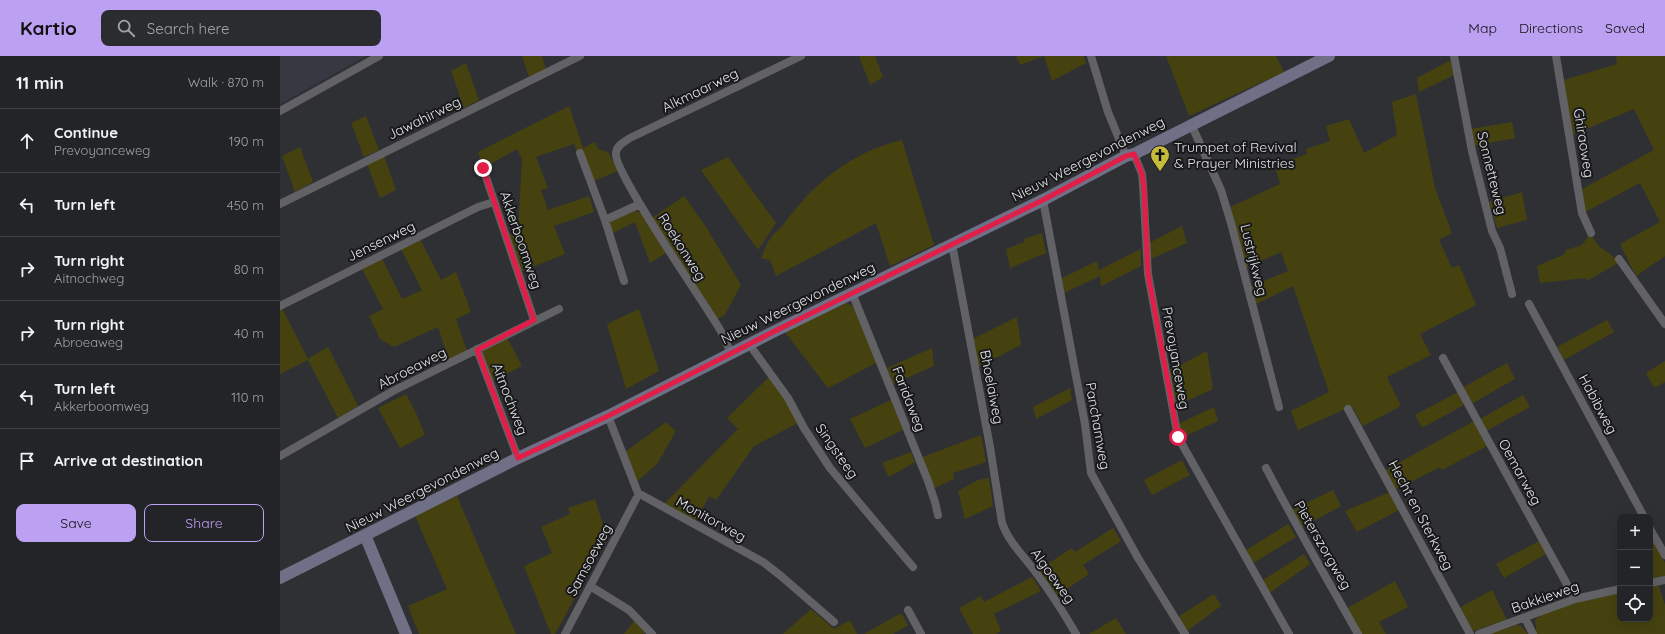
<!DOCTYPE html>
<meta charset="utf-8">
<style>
:root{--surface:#232427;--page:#2b2c2f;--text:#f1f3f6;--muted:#a3a4a7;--line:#404144;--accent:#bca0f2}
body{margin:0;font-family:Quicksand,sans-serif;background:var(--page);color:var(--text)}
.controls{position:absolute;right:12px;bottom:12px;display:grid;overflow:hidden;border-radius:8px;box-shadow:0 4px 16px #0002}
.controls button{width:36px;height:36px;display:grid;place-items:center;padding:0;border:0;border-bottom:1px solid var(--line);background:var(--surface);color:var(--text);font:20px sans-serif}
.stop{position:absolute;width:12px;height:12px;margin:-9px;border:3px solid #e11d48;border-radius:50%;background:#fff}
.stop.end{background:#e11d48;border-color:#fff;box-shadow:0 1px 4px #0008}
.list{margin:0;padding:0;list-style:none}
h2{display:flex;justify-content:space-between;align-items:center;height:52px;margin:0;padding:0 16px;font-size:17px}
h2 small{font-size:13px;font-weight:400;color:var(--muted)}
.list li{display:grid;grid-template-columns:26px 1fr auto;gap:12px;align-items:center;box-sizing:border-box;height:64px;padding:0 16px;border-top:1px solid var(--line)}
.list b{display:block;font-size:15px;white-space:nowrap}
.list p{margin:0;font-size:13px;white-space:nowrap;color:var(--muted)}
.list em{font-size:13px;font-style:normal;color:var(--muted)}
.actions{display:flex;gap:8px;padding:12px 16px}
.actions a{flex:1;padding:9px 0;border:1px solid var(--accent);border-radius:8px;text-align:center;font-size:14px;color:var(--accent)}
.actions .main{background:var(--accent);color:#111}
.icon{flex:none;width:22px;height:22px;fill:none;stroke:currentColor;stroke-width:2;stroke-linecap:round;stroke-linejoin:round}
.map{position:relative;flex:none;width:1385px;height:578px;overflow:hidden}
header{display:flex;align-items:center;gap:24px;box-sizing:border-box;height:56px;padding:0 20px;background:var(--accent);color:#111}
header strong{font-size:19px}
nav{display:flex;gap:22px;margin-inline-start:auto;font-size:14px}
.search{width:280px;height:36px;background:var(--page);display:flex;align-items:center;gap:10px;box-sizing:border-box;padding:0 14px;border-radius:8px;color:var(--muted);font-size:15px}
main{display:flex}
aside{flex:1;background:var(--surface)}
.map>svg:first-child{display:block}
</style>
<header>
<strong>Kartio</strong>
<div class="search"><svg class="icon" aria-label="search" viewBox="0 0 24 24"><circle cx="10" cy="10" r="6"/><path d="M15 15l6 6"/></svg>Search here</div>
<nav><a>Map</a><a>Directions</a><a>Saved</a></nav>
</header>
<main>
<aside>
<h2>11 min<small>Walk · 870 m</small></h2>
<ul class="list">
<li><svg class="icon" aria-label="ahead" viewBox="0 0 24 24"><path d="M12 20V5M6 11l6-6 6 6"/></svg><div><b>Continue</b><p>Prevoyanceweg</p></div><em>190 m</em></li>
<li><svg class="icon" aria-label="left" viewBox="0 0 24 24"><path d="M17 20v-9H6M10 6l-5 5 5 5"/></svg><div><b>Turn left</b></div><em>450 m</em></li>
<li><svg class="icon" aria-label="right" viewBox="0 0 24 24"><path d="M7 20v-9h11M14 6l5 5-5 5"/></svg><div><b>Turn right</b><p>Aitnochweg</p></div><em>80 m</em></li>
<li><svg class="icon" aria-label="right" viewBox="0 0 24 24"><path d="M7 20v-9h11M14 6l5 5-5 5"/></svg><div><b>Turn right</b><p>Abroeaweg</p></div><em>40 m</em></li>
<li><svg class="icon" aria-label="left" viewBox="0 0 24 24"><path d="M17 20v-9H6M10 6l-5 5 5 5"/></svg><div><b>Turn left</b><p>Akkerboomweg</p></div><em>110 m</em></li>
<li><svg class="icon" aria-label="arrive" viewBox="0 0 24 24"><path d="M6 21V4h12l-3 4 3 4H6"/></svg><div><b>Arrive at destination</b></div></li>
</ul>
<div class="actions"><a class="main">Save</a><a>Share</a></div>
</aside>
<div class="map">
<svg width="1385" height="578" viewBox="0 0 1385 578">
<rect width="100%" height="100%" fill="#2f3034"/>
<path fill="#373942" d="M0,0H86L0,48Z"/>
<path fill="#464210" d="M242,0H262L266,13L249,21Z
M579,0H595L603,21L590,29Z
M736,0H804L806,7L772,25L764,0L740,9Z
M886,0H996L1004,16L909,60Z
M1336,0H1385V200L1356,220L1340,188L1380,166L1360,127L1305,156L1302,133L1374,94L1354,53L1292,79L1284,24L1337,8Z
M1171,4L1174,19L1139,36L1137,22Z
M186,7L199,44L184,52L171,15Z
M1136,38L1155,132L1172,177L1159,184L1172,212L1179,209L1196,249L1140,278L1151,299L1107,321L1121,350L1083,370L1072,350L1018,374L1011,355L1049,336L1013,230L974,249L970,231L1008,215L1001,196L966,212L950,151L1000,128L995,110L1027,98L1026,93L1050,85L1046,70L1069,63L1084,97L1117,79L1112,46Z
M289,50L303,92L315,86L318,93L328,96L338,115L309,127L294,88L256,101L268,132L261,134L268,154L309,140L314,156L274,170L285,198L237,217L224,180L238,175L242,103L237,93L203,112L198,96Z
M86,60L99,94L84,101L71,67Z
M1232,66L1235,82L1194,90L1191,73Z
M622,84L654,189L610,210L596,167L496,220L490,204L481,202C484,195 487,186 492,180C495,176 500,174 503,169C533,128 571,96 622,84Z
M20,91L33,126L15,136L2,100Z
M104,100L116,134L100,142L87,108Z
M448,101L496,167L478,194L421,114Z
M1242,136L1247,164L1217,172L1209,146Z
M404,140L426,171L461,229L444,260L434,264L372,162Z
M355,154L362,158L386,197L370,207L355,166L333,177L329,165Z
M902,170L907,187L866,205L865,189Z
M762,177L766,197L730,212L726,193L744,186V183Z
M1310,178L1320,191L1338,204V207L1307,225L1306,222L1260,227L1257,210L1285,198L1286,194L1302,189Z
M140,183L161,224L176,216L191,256L176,263L187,295L169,304L158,271L114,291L100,283L89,260L103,253L82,213L102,203L122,243L142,234L121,193Z
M861,193V210L821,230L820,220L780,239L778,224L817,205L819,214Z
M567,247L574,251L598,306L548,332L504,275Z
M2,252L28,303L48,291L78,350L58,362L28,304L0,318V253Z
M359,253L379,315L346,333L327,268Z
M737,261L741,289L696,312L691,284Z
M1327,264L1334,276L1284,304L1277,291Z
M226,280L242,310L210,326L202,297L203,293Z
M652,292L654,310L613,328L607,312Z
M927,295L933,333L891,352L887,316Z
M1385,305V326L1374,332L1366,317Z
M1227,307L1235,323L1191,348L1182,332Z
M489,321L506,344L518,367L474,390L436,444L429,440L415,466L384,448L458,373L447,362Z
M790,332L792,344L756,363L753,351Z
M1178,336L1184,349L1142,372L1135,359Z
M126,338L136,357L145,379L120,392L98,352Z
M1243,339L1250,351L1206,375L1200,363Z
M611,344L623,374L585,392L570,363Z
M934,351L938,365L899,383L896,369Z
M1194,365L1207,390L1162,414L1160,411L1115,434L1104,415Z
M386,366L396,375L377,408L354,428L341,399Z
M701,379L706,406L673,417L674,423L655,432L650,425L640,402Z
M631,396L635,406L609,421L602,407Z
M902,404L910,419L872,439L864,424Z
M709,422L713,450L685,463L678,435L698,424Z
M1053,434L1061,450L1019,473L1010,455Z
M1110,436L1119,454L1077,476L1065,455Z
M177,440L236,578H139L128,550L167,533L135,460Z
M315,443L324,472L331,475L275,578H271L244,510L272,497L261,471L290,458L288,452Z
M1008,468L1016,481L970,509L963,496Z
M833,472L841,485L803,509L809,518L775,541L757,515L792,492L795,496Z
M1370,478L1385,507V520L1370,523Z
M1259,485L1266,498L1224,522L1216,508Z
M1024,498L1030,508L987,539L980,526Z
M752,521L761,535L714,558L721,575L716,578H693L679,552L701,540L704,546Z
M1115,525L1128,551L1099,566L1106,578H1077L1064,554Z
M1378,528L1385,549V578H1257L1255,565C1262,552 1324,540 1340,537V563H1370V530Z
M1212,534L1227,564L1193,575L1179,552Z
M934,538L941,550L907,575L899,560Z
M531,553L554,573L570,564L577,578H503Z
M621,557L628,569L613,578H584Z
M836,562L846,578H809Z
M354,565L366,576L363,578H344Z
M1237,569L1241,570L1248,578H1209Z"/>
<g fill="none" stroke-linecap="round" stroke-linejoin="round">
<path stroke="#616166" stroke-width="8" d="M811,0L828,56L846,100
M1174,0L1192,95L1212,175L1220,192L1232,238
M1276,0L1302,157L1311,177
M0,55L99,0
M911,68L941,134L951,167L999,351
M300,97L325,164L344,225
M854,98L862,118L863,129L868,218L898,381L1009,578
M203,112L254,264
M763,144L805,368L811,417L858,502L905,578
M0,148L300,0
M325,164L360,148
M672,188L710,391L722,467C729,487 745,501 757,518C771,537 784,557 796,578
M1339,203L1385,268
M572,237L648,425L655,446L658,459
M1249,248L1364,461
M0,250L198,151L214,146
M469,288L508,342L524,372L550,412L633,511
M197,293L238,402
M451,297C447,289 444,280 439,272C425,248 332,114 336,97C337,89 344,86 350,82L521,0
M1163,302L1295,543
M1068,353L1190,578
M328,360L358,437L483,506L501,520L554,566
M0,400L113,335L279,253
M986,412C1015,468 1047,523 1078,578
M1370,473L1385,499
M1370,527L1385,524
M310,530L349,554L372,578
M628,554L641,578
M1245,562L1253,578
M285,578L356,443
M1199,578L1295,543L1340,533"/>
<path stroke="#6f7086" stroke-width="12" d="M85,479L126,578
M0,522L238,402L328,360L497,274L763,144L846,100L854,98L1049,0"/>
</g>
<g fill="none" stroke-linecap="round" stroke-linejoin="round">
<path stroke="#e11d48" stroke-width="5" d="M203,112L254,264L197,294L238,402L328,360L497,274L763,144L846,100L854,98L862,118L864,130L868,218L898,381"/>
</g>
<defs>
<symbol id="church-pin" viewBox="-11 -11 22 30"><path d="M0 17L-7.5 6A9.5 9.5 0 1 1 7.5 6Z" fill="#c5bc3d" stroke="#18181a"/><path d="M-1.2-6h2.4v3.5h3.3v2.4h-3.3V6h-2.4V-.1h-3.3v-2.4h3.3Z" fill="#111"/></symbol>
</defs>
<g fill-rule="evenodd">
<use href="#church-pin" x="869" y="88" width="22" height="30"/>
</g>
<g text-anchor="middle" stroke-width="4" stroke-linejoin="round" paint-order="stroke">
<g font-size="14" fill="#e1e2e4" stroke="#18181a">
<text transform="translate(420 34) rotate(-26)" y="5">Alkmaarweg</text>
<text transform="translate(144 62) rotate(-26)" y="5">Jawahirweg</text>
<text transform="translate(1304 87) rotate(81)" y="5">Ghiraoweg</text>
<text transform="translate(808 103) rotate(-27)" y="5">Nieuw Weergevondenweg</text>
<text transform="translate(1212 117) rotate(76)" y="5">Sonnetteweg</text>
<text transform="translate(241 184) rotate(71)" y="5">Akkerboomweg</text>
<text transform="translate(101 185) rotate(-26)" y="5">Jensenweg</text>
<text transform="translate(402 191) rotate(58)" y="5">Roekonweg</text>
<text transform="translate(974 204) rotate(76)" y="5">Lustrijkweg</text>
<text transform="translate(518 247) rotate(-26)" y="5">Nieuw Weergevondenweg</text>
<text transform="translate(896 302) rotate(80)" y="5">Prevoyanceweg</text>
<text transform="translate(132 312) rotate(-27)" y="5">Abroeaweg</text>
<text transform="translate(712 331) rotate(79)" y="5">Bhoelaiweg</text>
<text transform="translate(230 343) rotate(69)" y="5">Aitnochweg</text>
<text transform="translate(629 343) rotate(69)" y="5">Faridaweg</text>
<text transform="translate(1318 348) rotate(62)" y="5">Habibweg</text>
<text transform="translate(818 370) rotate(80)" y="5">Panchamweg</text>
<text transform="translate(557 395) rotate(55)" y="5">Singsteeg</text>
<text transform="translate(1240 416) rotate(61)" y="5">Oemarweg</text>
<text transform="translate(142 434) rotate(-27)" y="5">Nieuw Weergevondenweg</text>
<text transform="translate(1141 459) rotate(62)" y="5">Hecht en Sterkweg</text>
<text transform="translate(431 463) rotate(29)" y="5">Monitorweg</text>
<text transform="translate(1043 489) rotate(60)" y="5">Pieterszorgweg</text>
<text transform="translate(309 504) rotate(-62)" y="5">Samsoeweg</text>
<text transform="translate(773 520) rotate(54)" y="5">Algoeweg</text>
<text transform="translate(1265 541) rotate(-19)" y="5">Bakkieweg</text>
</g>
<g font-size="14" fill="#e1e2e4" stroke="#18181a" text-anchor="start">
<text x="894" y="96">Trumpet of Revival<tspan x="894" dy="16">&amp; Prayer Ministries</tspan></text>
</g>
</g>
</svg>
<div class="controls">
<button>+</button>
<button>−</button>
<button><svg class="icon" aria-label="locate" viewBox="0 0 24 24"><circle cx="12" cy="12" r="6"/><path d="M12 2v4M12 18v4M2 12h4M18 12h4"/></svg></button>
</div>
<div class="stop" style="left:898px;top:381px"></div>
<div class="stop end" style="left:203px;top:112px"></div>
</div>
</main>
